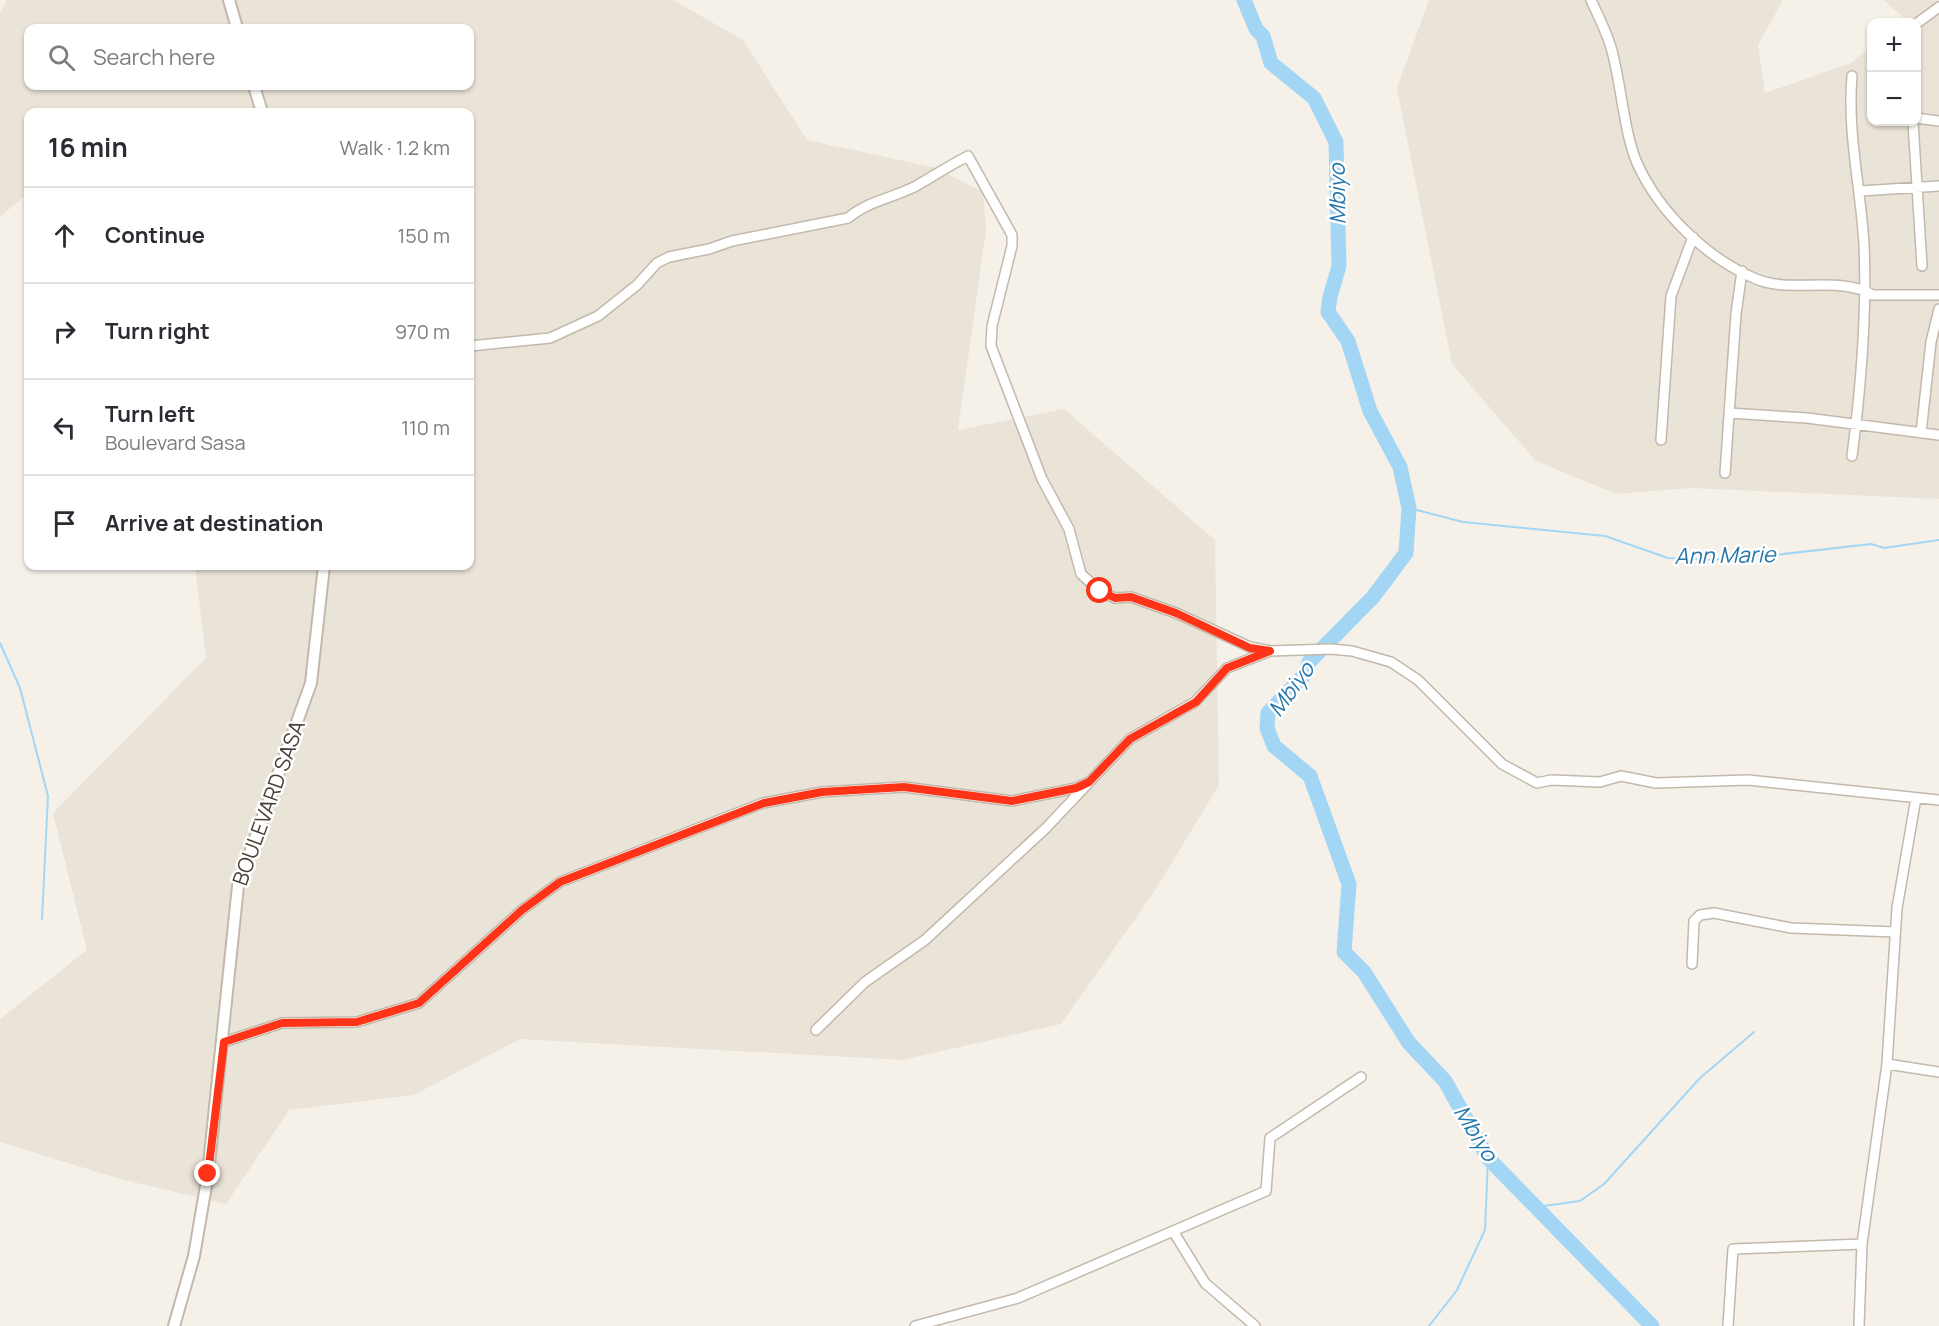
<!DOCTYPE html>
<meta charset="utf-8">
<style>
:root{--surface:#fff;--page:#f2f2f3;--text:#2b2b33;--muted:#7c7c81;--line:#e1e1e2}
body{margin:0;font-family:Manrope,sans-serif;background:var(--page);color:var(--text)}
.controls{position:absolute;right:18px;top:18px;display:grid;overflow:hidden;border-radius:12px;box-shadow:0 2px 4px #0004}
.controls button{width:54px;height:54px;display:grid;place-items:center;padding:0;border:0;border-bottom:2px solid var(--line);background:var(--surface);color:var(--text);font:30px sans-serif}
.stop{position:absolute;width:18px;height:18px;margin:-14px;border:4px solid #ff3317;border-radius:50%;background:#fff}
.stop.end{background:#ff3317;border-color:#fff;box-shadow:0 2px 6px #0008}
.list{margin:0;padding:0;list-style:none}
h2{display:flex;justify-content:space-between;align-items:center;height:78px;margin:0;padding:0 24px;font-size:26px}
h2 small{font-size:20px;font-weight:400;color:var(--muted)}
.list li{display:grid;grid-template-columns:39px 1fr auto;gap:18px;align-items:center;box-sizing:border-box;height:96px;padding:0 24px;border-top:2px solid var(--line)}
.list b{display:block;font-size:22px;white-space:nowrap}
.list p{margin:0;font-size:20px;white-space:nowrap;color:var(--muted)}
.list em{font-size:20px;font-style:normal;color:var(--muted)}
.icon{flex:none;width:33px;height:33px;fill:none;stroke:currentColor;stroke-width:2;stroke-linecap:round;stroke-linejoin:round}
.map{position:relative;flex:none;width:1939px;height:1326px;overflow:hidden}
.search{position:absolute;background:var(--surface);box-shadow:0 2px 4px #0004;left:24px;top:24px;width:450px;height:66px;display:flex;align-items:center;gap:15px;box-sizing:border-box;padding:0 21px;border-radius:12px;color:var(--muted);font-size:22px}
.panel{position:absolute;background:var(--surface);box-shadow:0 2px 4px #0004;left:24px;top:108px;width:450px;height:462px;border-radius:12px}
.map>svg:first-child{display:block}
</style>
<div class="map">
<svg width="1939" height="1326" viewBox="0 0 1939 1326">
<rect width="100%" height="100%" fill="#f5f1e9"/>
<path fill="#eae3d7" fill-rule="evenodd" d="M7,0H673L743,40L807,140L936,168L983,192L986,230L958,430L1064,409L1215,540L1219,785L1154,892L1061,1024L902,1060L520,1039L414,1095L289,1110L226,1204L120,1179L0,1142V1019L87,950L53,813L206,658L195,566H470V112H157L155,108L147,112H28V193L0,217V12ZM28,28H470V86H28Z
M1429,0H1783L1758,45L1765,93L1851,63L1871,46L1872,122H1916V22H1900L1904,18L1884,0H1939V499L1691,488L1616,494L1536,461L1452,364L1397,88Z"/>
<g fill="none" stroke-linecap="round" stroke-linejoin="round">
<path stroke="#a3d6f5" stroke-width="2" d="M1409,508L1463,522L1605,536L1668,558L1716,560L1733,553L1766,556L1871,544L1884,548L1939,540
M0,643L20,688L48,796L42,919
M1536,1207L1580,1201L1604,1184L1700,1078L1754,1032
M1429,1326L1457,1290L1485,1230L1488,1158"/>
<path stroke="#a3d6f5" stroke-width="15" d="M1244,0L1256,29L1263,36L1271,63L1314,98L1336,142L1339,266L1330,297L1328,312L1348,341L1370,411L1400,467L1409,508L1406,553L1373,597L1309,662L1306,673L1268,713L1267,728L1274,746L1310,776L1349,884L1344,952L1364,972L1409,1043L1445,1081L1488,1158L1652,1326"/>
<defs>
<path id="minor" d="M1591,0C1599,18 1609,36 1613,55C1621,86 1625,136 1637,163C1659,212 1706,258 1756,279C1792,294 1839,275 1873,295H1939
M1916,24L1939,7
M1916,118L1939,121
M1913,122L1922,266
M1860,191L1939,186
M470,346L550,338L598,316L637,285L657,263L669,257L709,249L732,241L848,218C868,201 893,198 916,186C934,176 950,165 968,156L1012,235V246L992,326L991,346L1042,479L1069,529L1081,574L1100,591L1115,598L1131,597L1176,613L1250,647L1270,651L1331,649L1352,651L1391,662L1418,680L1502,764L1537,783L1551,780L1600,782L1621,776L1656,783L1748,780L1939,800
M1729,413L1807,418L1939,435
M1921,433L1931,342L1939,309
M1661,440L1671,296L1693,237
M1852,456C1861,387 1867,314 1864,245C1861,189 1847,133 1852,76
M1725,473L1736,314L1742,271
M1692,964L1694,921L1700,915L1714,913L1791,928L1895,932
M816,1030L865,982L925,940L1046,828L1130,739L1195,702L1227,668L1270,651
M224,1042L282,1023L357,1022L419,1003L522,910L560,882L763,803L822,792L904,787L1012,801L1076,788L1089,782
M1887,1064L1939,1072
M1173,1231L1205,1283L1255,1326
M915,1326L1018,1298L1266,1191L1270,1138L1361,1077
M1728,1326L1733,1249L1862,1244L1887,1064L1897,908L1916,798
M1859,1326L1862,1244"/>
<path id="tertiary" d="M229,0L237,28
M254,86L262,112
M174,1326L194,1256L208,1174L238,886L311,683L324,566"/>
</defs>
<use href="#minor" stroke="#c2b9ab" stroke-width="12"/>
<use href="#tertiary" stroke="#c2b9ab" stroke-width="14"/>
<use href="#minor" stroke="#fff" stroke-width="9"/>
<use href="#tertiary" stroke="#fff" stroke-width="10"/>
</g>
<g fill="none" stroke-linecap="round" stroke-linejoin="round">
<path stroke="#ff3317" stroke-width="8" d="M208,1174L224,1042L282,1023L357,1022L419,1003L522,910L560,882L764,803L822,792L904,787L1012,801L1076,788L1089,782L1130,739L1196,702L1227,668L1270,651L1250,648L1176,613L1131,597L1115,598L1100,591"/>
</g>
<g text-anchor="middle" stroke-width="5" stroke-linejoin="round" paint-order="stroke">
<g font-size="21" fill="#4a4237" stroke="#fff">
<text transform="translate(269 803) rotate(-70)" y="7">BOULEVARD SASA</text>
</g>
<g font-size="22" font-style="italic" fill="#2678ac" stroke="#fff">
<text transform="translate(1337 194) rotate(-91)" y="8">Mbiyo</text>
<text transform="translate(1725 555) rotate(-1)" y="8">Ann Marie</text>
<text transform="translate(1291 689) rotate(-54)" y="8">Mbiyo</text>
<text transform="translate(1476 1133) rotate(58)" y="8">Mbiyo</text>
</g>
</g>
</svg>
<div class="controls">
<button>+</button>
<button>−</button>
</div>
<div class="stop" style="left:1100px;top:591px"></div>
<div class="stop end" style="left:208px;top:1174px"></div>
<div class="search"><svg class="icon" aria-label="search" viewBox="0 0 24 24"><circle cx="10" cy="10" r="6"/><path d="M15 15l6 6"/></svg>Search here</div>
<section class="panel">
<h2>16 min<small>Walk · 1.2 km</small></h2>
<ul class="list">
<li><svg class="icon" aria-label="ahead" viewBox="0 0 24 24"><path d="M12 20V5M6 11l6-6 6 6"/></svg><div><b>Continue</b></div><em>150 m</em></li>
<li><svg class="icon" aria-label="right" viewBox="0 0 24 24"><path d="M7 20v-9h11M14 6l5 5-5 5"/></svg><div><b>Turn right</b></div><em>970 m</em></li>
<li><svg class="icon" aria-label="left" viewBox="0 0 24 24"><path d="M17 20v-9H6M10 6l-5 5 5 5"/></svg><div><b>Turn left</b><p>Boulevard Sasa</p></div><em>110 m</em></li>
<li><svg class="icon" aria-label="arrive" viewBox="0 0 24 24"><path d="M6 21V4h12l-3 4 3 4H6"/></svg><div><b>Arrive at destination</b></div></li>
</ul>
</section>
</div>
